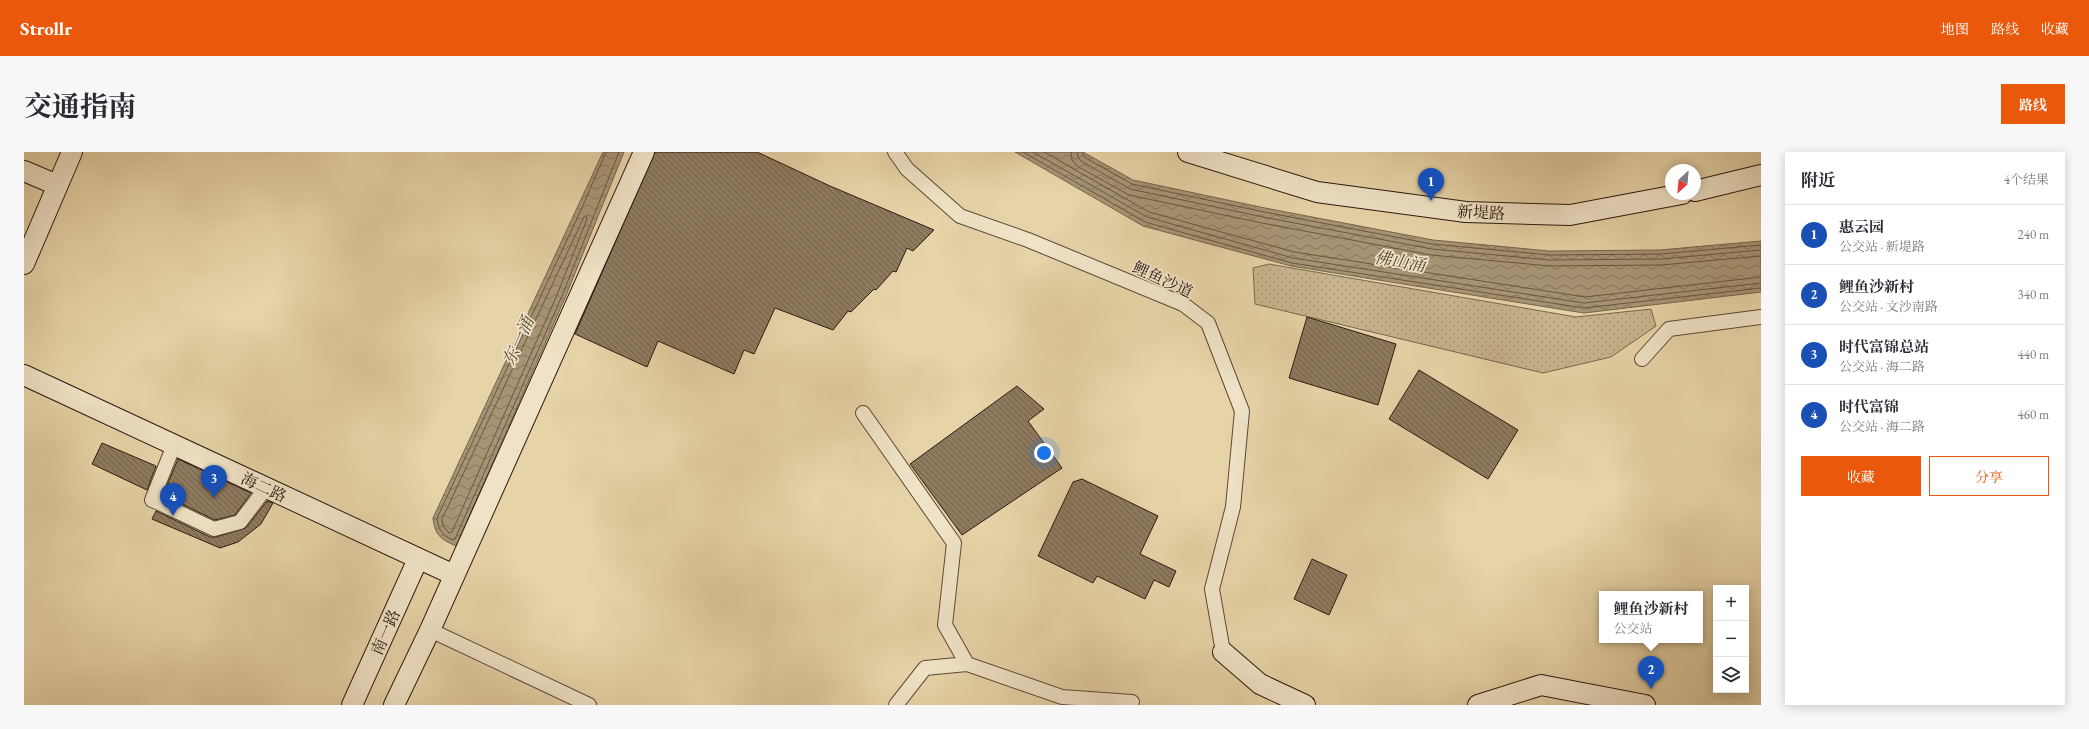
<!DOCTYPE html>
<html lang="zh">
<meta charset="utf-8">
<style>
:root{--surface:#fff;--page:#f7f7f7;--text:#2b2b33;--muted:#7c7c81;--line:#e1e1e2;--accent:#ea580c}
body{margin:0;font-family:"EB Garamond","Noto Serif SC",serif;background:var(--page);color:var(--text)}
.controls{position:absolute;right:12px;bottom:12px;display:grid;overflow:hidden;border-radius:0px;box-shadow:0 2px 10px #0003}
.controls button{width:36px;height:36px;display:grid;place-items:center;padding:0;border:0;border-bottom:1px solid var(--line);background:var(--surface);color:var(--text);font:20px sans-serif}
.compass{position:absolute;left:1641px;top:12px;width:36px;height:36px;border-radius:50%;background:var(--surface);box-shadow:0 2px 10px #0003;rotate:206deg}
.you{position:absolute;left:1020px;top:301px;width:14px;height:14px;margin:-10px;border:3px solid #fff;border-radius:50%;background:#1a73e8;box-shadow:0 0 0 6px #1a73e833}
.badge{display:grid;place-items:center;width:26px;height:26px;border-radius:50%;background:var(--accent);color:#fff;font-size:13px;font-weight:700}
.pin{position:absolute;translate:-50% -33px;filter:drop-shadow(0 1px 2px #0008)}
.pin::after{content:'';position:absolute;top:21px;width:14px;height:12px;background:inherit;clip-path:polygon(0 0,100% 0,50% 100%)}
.popup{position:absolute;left:1575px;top:439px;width:104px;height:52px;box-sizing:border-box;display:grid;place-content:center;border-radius:0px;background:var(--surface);filter:drop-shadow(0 1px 3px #0005);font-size:13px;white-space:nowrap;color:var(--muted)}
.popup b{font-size:15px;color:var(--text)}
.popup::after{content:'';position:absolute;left:50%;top:100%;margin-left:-8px;border:8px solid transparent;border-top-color:var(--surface)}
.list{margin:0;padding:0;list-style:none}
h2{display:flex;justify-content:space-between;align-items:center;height:52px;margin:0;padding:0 16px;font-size:17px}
h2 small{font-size:13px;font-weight:400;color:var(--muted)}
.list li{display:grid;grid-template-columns:26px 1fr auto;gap:12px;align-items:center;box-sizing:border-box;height:60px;padding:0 16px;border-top:1px solid var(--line)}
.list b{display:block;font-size:15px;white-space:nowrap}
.list p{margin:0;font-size:13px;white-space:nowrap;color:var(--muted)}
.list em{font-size:13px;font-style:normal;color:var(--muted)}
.actions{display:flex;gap:8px;padding:12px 16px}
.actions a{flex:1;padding:9px 0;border:1px solid var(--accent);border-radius:0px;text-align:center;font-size:14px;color:var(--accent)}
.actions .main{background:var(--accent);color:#fff}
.icon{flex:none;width:22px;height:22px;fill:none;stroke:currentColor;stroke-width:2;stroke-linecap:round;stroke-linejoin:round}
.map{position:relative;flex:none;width:1737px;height:553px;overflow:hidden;border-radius:0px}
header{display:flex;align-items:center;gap:24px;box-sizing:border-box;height:56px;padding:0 20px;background:var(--accent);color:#fff}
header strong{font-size:19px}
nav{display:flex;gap:22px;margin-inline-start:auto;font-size:14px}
.intro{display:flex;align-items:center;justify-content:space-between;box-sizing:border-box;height:96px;padding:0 24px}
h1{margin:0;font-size:28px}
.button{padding:10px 18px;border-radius:0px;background:var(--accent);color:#fff;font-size:14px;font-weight:700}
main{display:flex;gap:24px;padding:0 24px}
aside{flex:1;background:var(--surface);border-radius:0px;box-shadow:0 2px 10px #0003}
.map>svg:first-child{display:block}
</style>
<header>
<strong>Strollr</strong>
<nav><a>地图</a><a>路线</a><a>收藏</a></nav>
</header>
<div class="intro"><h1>交通指南</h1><a class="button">路线</a></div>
<main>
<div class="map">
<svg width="1737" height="553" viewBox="0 0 1737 553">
<defs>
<pattern id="park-dots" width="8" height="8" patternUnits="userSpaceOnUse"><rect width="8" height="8" fill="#c7b38d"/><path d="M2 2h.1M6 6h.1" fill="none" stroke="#ab9979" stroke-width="1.8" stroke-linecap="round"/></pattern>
<pattern id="water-waves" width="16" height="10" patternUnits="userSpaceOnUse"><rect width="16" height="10" fill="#a79474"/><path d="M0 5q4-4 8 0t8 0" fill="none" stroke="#88785e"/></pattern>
<pattern id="building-back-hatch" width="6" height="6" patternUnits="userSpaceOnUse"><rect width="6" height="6" fill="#8e7a5f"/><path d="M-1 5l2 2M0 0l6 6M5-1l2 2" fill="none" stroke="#74634d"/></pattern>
</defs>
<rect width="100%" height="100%" fill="#e6d3a7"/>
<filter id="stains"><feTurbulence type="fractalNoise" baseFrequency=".005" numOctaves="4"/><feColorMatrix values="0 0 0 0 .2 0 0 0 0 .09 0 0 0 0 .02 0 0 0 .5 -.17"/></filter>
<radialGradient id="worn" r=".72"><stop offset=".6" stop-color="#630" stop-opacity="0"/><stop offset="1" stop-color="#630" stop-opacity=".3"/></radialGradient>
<path fill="url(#park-dots)" stroke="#7a664e" d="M1245,112L1552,165L1627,157L1632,174L1587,205L1519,221L1231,152L1229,116Z"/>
<path fill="url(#water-waves)" stroke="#77634c" d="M579,0H600L541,146L432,394C416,387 411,383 409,366Z
M991,0H1059L1109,28L1241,56L1409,88L1525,99L1636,98L1737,89V140L1560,161L1267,114L1119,74Z"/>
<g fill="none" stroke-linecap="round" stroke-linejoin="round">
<path stroke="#6a5642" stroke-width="1" d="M582,0L557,58L413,366C414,377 418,383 428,388L431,387L538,144L595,0
M999,0L1121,70L1268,111L1560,156L1737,136
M1009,0L1123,65L1269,106L1560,151L1737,131
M1020,0L1125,60L1270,100L1561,145L1737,125
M1047,0L1048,8L1053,14L1105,43L1238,71L1407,103L1526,114L1637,113L1737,104
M1053,0L1054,5L1057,9L1106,37L1239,65L1408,97L1526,108L1637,107L1737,98
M1058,0L1060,5L1108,32L1240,60L1408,92L1526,103L1637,102L1737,93
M562,64L563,67L533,143L428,380L425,381L419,374L418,367L560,65Z"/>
</g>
<path fill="url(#building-back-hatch)" stroke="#2e1910" d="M631,0H733L806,34L910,78L889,99L883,96L872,120L869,119L852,138L850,137L827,160L824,159L809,178L751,156L730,202L720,198L710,222L634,189L623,215L551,182Z
M1283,165L1372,192L1354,253L1265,226Z
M1395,218L1494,278L1464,327L1365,267Z
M993,234L1020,257L1004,269L1038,316L938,383L886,312Z
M78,291L132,314L123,338L68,312Z
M154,307L227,341L211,363L191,368L139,343Z
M1058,327L1134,364L1116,402L1152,419L1145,435L1130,428L1121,447L1073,424L1069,431L1014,404L1049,330Z
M243,349L249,351L237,372L214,390L196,396L128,367L132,359L186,385H192L222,376Z
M1288,407L1323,423L1305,463L1270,447Z"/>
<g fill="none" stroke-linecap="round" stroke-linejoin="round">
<defs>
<path id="street" d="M871,0L883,17L936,64L1004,88L1159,152L1184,171L1218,259L1209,355L1188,437L1199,500
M1618,207L1645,177L1737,165
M839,261L930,391L921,473L943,512
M150,293L128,348L135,351L190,377L216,370L242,336
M406,478L565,553
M872,553L901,516L943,512L1038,545L1108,550"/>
<path id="secondary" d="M1164,0L1293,40L1442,60L1546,63L1658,42
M0,19L33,33
M1671,39L1737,23
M0,112L48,0
M0,223L430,423
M1199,500L1236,532L1281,553
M328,553L394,407
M370,553L406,478L620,0
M1454,553L1517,533L1621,553"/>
</defs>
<use href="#street" stroke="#5c4836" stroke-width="16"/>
<use href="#secondary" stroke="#2e1910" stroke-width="22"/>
<use href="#street" stroke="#efe2c6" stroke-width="14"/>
<use href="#secondary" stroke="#efe2c6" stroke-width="20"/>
</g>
<g text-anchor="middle" stroke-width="3.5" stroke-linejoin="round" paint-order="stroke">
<g font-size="16" fill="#2e1910" stroke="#efe2c6">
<text transform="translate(1457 60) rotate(3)" y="6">新堤路</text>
<text transform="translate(1139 127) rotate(25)" y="6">鲤鱼沙道</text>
<text transform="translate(240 335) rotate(25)" y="6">海二路</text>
<text transform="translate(361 480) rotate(-66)" y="6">南一路</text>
</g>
<g font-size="17" font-style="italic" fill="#5e4a38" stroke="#efe2c6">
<text transform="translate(1376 109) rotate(10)" y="6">佛山涌</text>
<text transform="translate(494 189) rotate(-66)" y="6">东一涌</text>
</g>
</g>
<rect width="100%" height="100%" filter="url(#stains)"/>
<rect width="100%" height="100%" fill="url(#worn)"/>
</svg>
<div class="controls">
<button>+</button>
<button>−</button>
<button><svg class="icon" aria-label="layers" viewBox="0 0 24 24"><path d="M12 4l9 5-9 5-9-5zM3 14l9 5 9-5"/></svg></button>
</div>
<svg class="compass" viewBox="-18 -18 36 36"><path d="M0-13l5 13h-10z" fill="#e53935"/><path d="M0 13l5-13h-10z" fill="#7c7c81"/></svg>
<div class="you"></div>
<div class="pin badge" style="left:1407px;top:49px;background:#1a4fb4">1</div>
<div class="pin badge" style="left:1627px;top:537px;background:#1a4fb4">2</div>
<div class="popup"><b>鲤鱼沙新村</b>公交站</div>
<div class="pin badge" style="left:190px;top:346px;background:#1a4fb4">3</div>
<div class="pin badge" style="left:149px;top:364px;background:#1a4fb4">4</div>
</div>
<aside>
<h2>附近<small>4个结果</small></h2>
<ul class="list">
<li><span class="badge" style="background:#1a4fb4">1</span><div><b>惠云园</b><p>公交站 · 新堤路</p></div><em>240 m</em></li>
<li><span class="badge" style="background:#1a4fb4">2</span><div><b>鲤鱼沙新村</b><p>公交站 · 文沙南路</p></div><em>340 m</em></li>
<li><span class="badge" style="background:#1a4fb4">3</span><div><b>时代富锦总站</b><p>公交站 · 海二路</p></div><em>440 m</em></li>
<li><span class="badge" style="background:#1a4fb4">4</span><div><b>时代富锦</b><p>公交站 · 海二路</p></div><em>460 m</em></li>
</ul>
<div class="actions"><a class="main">收藏</a><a>分享</a></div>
</aside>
</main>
